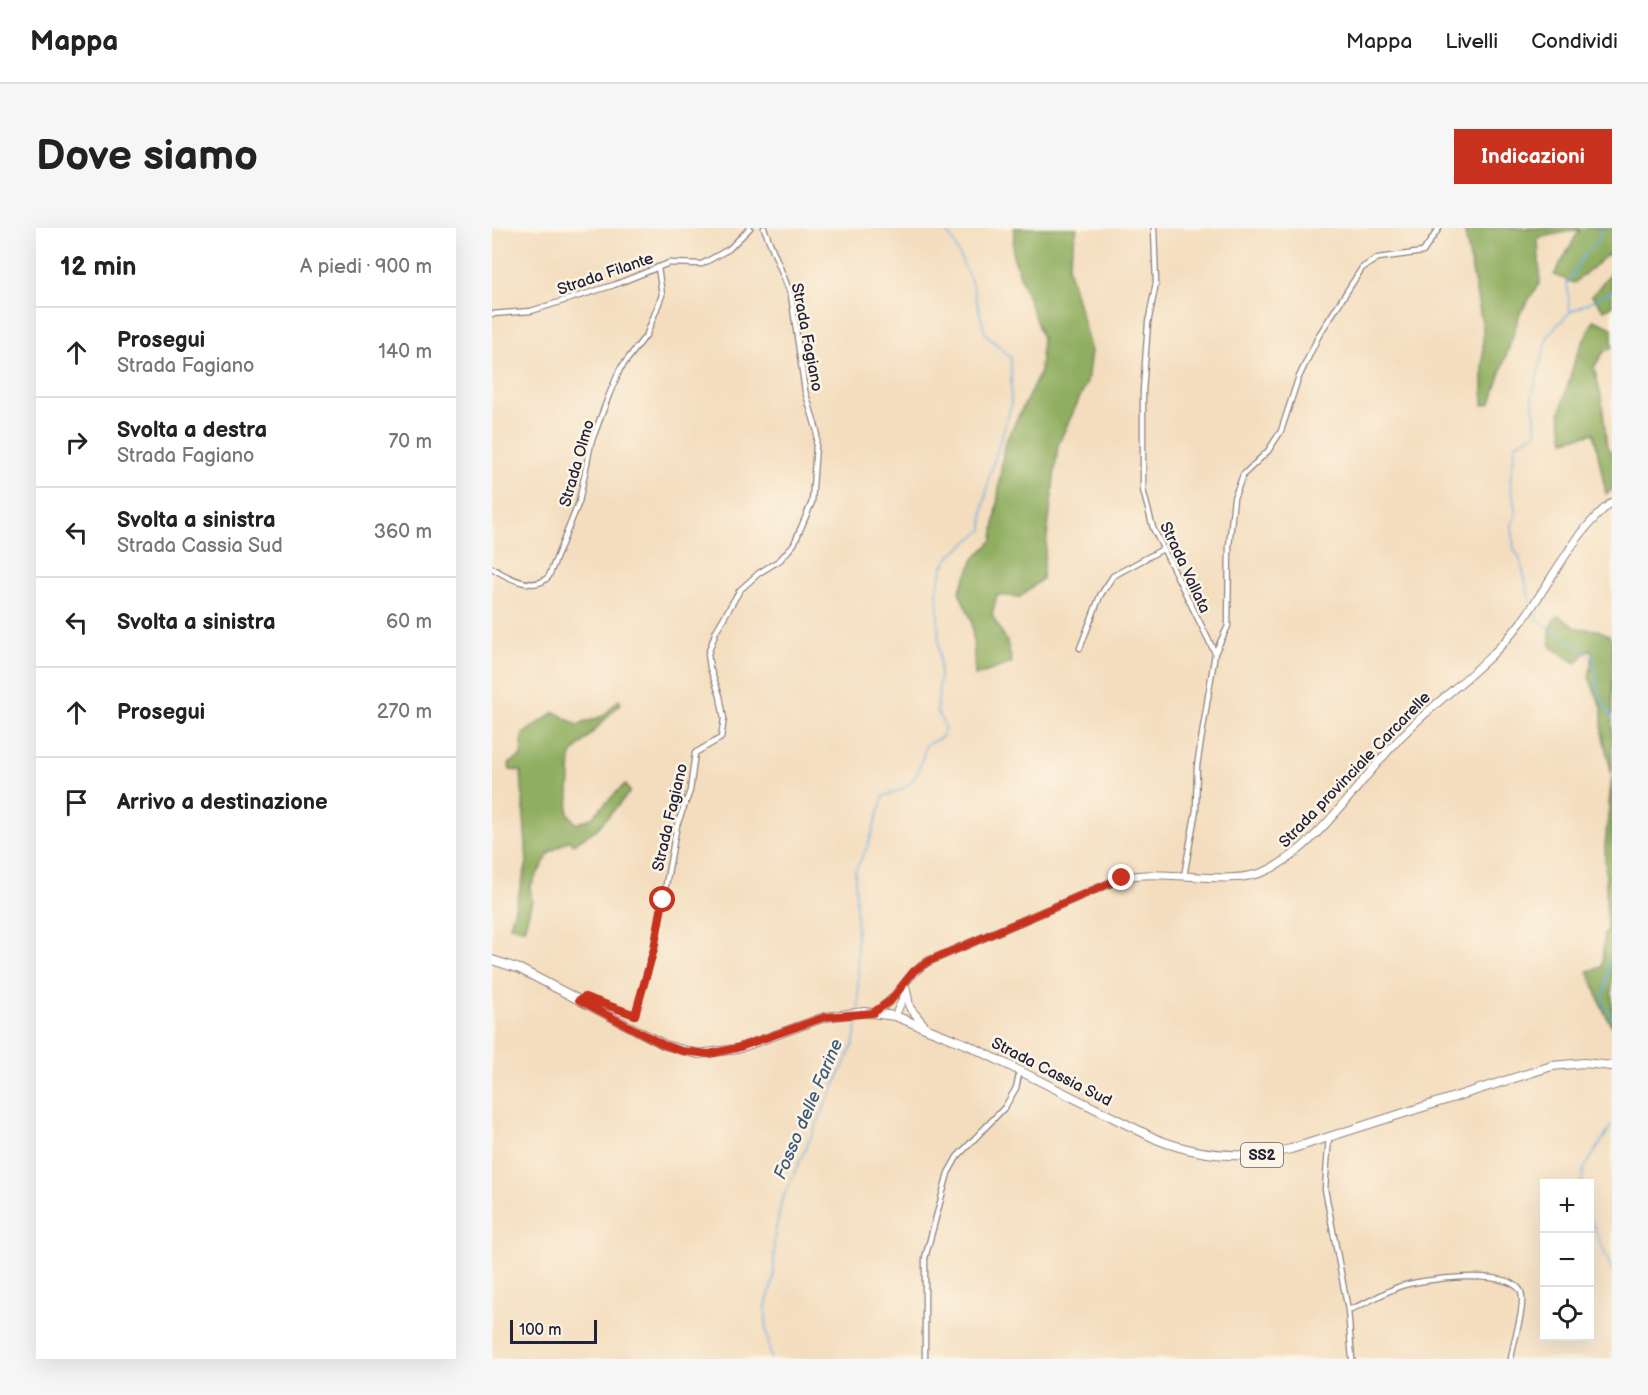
<!DOCTYPE html>
<html lang="it">
<meta charset="utf-8">
<style>
:root{--surface:#fff;--page:#f6f6f6;--text:#222;--muted:#767676;--line:#e0e0e0;--accent:#c8321e}
body{margin:0;font-family:"Balsamiq Sans",sans-serif;background:var(--page);color:var(--text)}
.controls{position:absolute;right:18px;bottom:18px;display:grid;overflow:hidden;border-radius:0px;box-shadow:0 6px 24px #0002}
.controls button{width:54px;height:54px;display:grid;place-items:center;padding:0;border:0;border-bottom:2px solid var(--line);background:var(--surface);color:var(--text);font:30px sans-serif}
.scale{position:absolute;left:18px;bottom:15px;width:87px;box-sizing:border-box;padding-left:6px;border:3px solid #22223b;border-top:0;font-size:16px;line-height:21px;white-space:nowrap;color:#22223b;-webkit-text-stroke:4px #fcf5e5;paint-order:stroke}
.stop{position:absolute;width:18px;height:18px;margin:-14px;border:4px solid #c8321e;border-radius:50%;background:#fff}
.stop.end{background:#c8321e;border-color:#fff;box-shadow:0 2px 6px #0008}
.list{margin:0;padding:0;list-style:none}
h2{display:flex;justify-content:space-between;align-items:center;height:78px;margin:0;padding:0 24px;font-size:26px}
h2 small{font-size:20px;font-weight:400;color:var(--muted)}
.list li{display:grid;grid-template-columns:39px 1fr auto;gap:18px;align-items:center;box-sizing:border-box;height:90px;padding:0 24px;border-top:2px solid var(--line)}
.list b{display:block;font-size:22px;white-space:nowrap}
.list p{margin:0;font-size:20px;white-space:nowrap;color:var(--muted)}
.list em{font-size:20px;font-style:normal;color:var(--muted)}
.icon{flex:none;width:33px;height:33px;fill:none;stroke:currentColor;stroke-width:2;stroke-linecap:round;stroke-linejoin:round}
.map{position:relative;flex:none;width:1120px;height:1131px;overflow:hidden;border-radius:0px}
header{display:flex;align-items:center;gap:36px;box-sizing:border-box;height:84px;padding:0 30px;background:var(--surface);border-bottom:2px solid var(--line)}
header strong{font-size:28px}
nav{display:flex;gap:33px;margin-inline-start:auto;font-size:21px}
.intro{display:flex;align-items:center;justify-content:space-between;box-sizing:border-box;height:144px;padding:0 36px}
h1{margin:0;font-size:42px}
.button{padding:15px 27px;border-radius:0px;background:var(--accent);color:#fff;font-size:21px;font-weight:700}
main{display:flex;gap:36px;padding:0 36px}
aside{flex:1;background:var(--surface);border-radius:0px;box-shadow:0 6px 24px #0002}
.map>svg:first-child{display:block}
</style>
<header>
<strong>Mappa</strong>
<nav><a>Mappa</a><a>Livelli</a><a>Condividi</a></nav>
</header>
<div class="intro"><h1>Dove siamo</h1><a class="button">Indicazioni</a></div>
<main>
<aside>
<h2>12 min<small>A piedi · 900 m</small></h2>
<ul class="list">
<li><svg class="icon" aria-label="ahead" viewBox="0 0 24 24"><path d="M12 20V5M6 11l6-6 6 6"/></svg><div><b>Prosegui</b><p>Strada Fagiano</p></div><em>140 m</em></li>
<li><svg class="icon" aria-label="right" viewBox="0 0 24 24"><path d="M7 20v-9h11M14 6l5 5-5 5"/></svg><div><b>Svolta a destra</b><p>Strada Fagiano</p></div><em>70 m</em></li>
<li><svg class="icon" aria-label="left" viewBox="0 0 24 24"><path d="M17 20v-9H6M10 6l-5 5 5 5"/></svg><div><b>Svolta a sinistra</b><p>Strada Cassia Sud</p></div><em>360 m</em></li>
<li><svg class="icon" aria-label="left" viewBox="0 0 24 24"><path d="M17 20v-9H6M10 6l-5 5 5 5"/></svg><div><b>Svolta a sinistra</b></div><em>60 m</em></li>
<li><svg class="icon" aria-label="ahead" viewBox="0 0 24 24"><path d="M12 20V5M6 11l6-6 6 6"/></svg><div><b>Prosegui</b></div><em>270 m</em></li>
<li><svg class="icon" aria-label="arrive" viewBox="0 0 24 24"><path d="M6 21V4h12l-3 4 3 4H6"/></svg><div><b>Arrivo a destinazione</b></div></li>
</ul>
</aside>
<div class="map">
<svg width="1120" height="1131" viewBox="0 0 1120 1131">
<rect width="100%" height="100%" fill="#fcf5e5"/>
<filter id="ink" filterUnits="userSpaceOnUse"><feTurbulence type="fractalNoise" baseFrequency=".0167" numOctaves="2"/><feDisplacementMap in="SourceGraphic" scale="12" xChannelSelector="R" yChannelSelector="G"/><feConvolveMatrix kernelMatrix="1 2 1 2 8 2 1 2 1" color-interpolation-filters="sRGB"/></filter>
<filter id="wash" filterUnits="userSpaceOnUse"><feTurbulence type="fractalNoise" baseFrequency=".008" numOctaves="4" result="noise"/><feDisplacementMap in="SourceGraphic" scale="24" xChannelSelector="R" yChannelSelector="G"/><feGaussianBlur stdDeviation="1.35" result="paint"/><feColorMatrix in="noise" values="0 0 0 0 0 0 0 0 0 0 0 0 0 0 0 0 0 1.4 0 .05"/><feComposite in="paint" operator="in"/></filter>
<g filter="url(#wash)">
<rect width="100%" height="100%" fill="#f4ddbe"/>
<path fill="#90ae61" stroke="#59684e" stroke-width="1.5" d="M522,0H585L576,39L599,123L595,154L566,217L550,351L528,369L505,367L500,387L515,414L520,435L483,448L480,393L467,364L482,331L501,312L512,217L548,145L550,110L521,28Z
M972,0H1120V27H1115L1082,55L1062,47L1088,1L1046,10L1048,54L1028,85L999,175L991,177V100Z
M1120,43V78L1112,82L1100,68Z
M1102,92L1120,100V121L1113,122L1102,139L1110,173L1115,219L1120,225V262L1114,266L1102,205L1072,212L1068,185L1084,128Z
M1067,388L1084,400L1105,402L1117,407L1120,414V798C1108,780 1105,763 1096,743L1110,739L1112,707L1115,702L1113,618L1120,547L1110,504V480L1097,450L1101,425L1097,421L1084,435L1059,419C1058,407 1055,395 1067,388Z
M127,472L129,475L79,527L76,585L84,596L99,590L133,556L138,564L105,601L81,616L77,612L58,624L38,659L40,673L32,701L18,698L35,635L29,543L18,542L17,536L29,528L31,506L63,484L85,497L111,488Z"/>
<g fill="none" stroke-linecap="round" stroke-linejoin="round">
<path stroke="#64afdd" stroke-width="1.5" d="M1078,84L1120,63
M1039,376L1028,331L1022,321L1020,297L1024,287L1018,252L1024,216L1045,205L1040,168L1056,107L1078,84L1075,56L1092,27L1106,14L1109,0
M1041,381L1046,392L1102,430L1106,464L1120,490
M1120,652V668
M1120,720L1111,773L1120,791
M367,781L363,643L376,617L392,568C425,559 425,548 434,517L450,509L453,499L445,484L448,447L445,361L451,338L460,326L491,302V283L497,249L519,178V130L493,105L480,55L461,13L452,0
M1089,956L1092,941L1120,897
M1098,989L1120,1043
M279,1131L274,1100V1078L282,1049V1010L290,972L361,817L367,789"/>
</g>
</g>
<g filter="url(#ink)">
<g fill="none" stroke-linecap="round" stroke-linejoin="round">
<defs>
<path id="minor" d="M662,0L664,55L656,95L651,163V262L661,300L723,425L705,538L704,582L692,648
M0,86L39,83L122,57L177,35L210,36L237,21L258,0
M0,340C16,350 43,365 57,348L87,274L99,215L117,167L128,141L155,106L170,67L166,39
M588,420L608,368L621,348L671,321
M723,425L736,398L737,318L742,270L751,247L776,223L789,203L806,151L827,107L870,40L886,30L931,24L947,0
M87,772L93,769L143,787L162,721L185,597L198,563L203,525L229,510L232,491L228,468L218,440L216,426L224,403L248,362L267,345L288,332L302,316L320,274L325,203L313,163L299,67L272,0
M837,908L833,961L856,1082L860,1131
M856,1082C874,1076 889,1066 906,1059C927,1051 1019,1039 1029,1064C1034,1078 1021,1114 1019,1131
M433,1131V1030L456,945L465,929L513,879L524,860L528,842"/>
<path id="secondary" d="M414,760L418,780L434,799
M382,785C405,772 414,746 437,733L630,650C672,639 735,660 774,643C828,619 872,544 915,503C952,466 999,435 1030,393C1059,354 1082,304 1120,274
M403,788L413,766"/>
<path id="primary" d="M0,732L28,741L173,817L206,826L245,821L333,789L372,784L403,788L476,817L664,911C709,929 752,932 799,921L1060,838L1092,835L1120,838"/>
</defs>
<use href="#minor" stroke="#8b807c" stroke-width="7"/>
<use href="#secondary" stroke="#8b807c" stroke-width="9"/>
<use href="#primary" stroke="#8b807c" stroke-width="10"/>
<use href="#minor" stroke="#fff" stroke-width="4.5"/>
<use href="#secondary" stroke="#fff" stroke-width="7"/>
<use href="#primary" stroke="#fff" stroke-width="8"/>
</g>
</g>
<g fill="none" stroke-linecap="round" stroke-linejoin="round" filter="url(#ink)">
<path stroke="#c8321e" stroke-width="8" d="M171,672L162,721L143,787L93,769L87,772L172,817L190,823L217,826L245,820L333,789L381,785L399,772L422,743L437,733L630,650"/>
</g>
<g text-anchor="middle" stroke-width="5" stroke-linejoin="round" paint-order="stroke">
<rect fill="#fcf5e5" stroke="#63616e" stroke-width="1.5" x="749" y="915" width="42" height="24" rx="4.5"/>
<g font-size="15" font-weight="bold" fill="#22223b">
<text x="770" y="932">SS2</text>
</g>
<g font-size="16" fill="#22223b" stroke="#fcf5e5">
<text transform="translate(113 45) rotate(-19)" y="6">Strada Filante</text>
<text transform="translate(316 109) rotate(79)" y="6">Strada Fagiano</text>
<text transform="translate(84 235) rotate(-74)" y="6">Strada Olmo</text>
<text transform="translate(694 339) rotate(65)" y="6">Strada Vallata</text>
<text transform="translate(862 541) rotate(-46)" y="6">Strada provinciale Carcarelle</text>
<text transform="translate(177 589) rotate(-77)" y="6">Strada Fagiano</text>
<text transform="translate(560 843) rotate(27)" y="6">Strada Cassia Sud</text>
</g>
<g font-size="18" font-style="italic" fill="#3c5a7c" stroke="#fcf5e5">
<text transform="translate(316 881) rotate(-67)" y="6">Fosso delle Farine</text>
</g>
</g>
</svg>
<div class="controls">
<button>+</button>
<button>−</button>
<button><svg class="icon" aria-label="locate" viewBox="0 0 24 24"><circle cx="12" cy="12" r="6"/><path d="M12 2v4M12 18v4M2 12h4M18 12h4"/></svg></button>
</div>
<div class="scale">100 m</div>
<div class="stop" style="left:171px;top:672px"></div>
<div class="stop end" style="left:630px;top:650px"></div>
</div>
</main>
